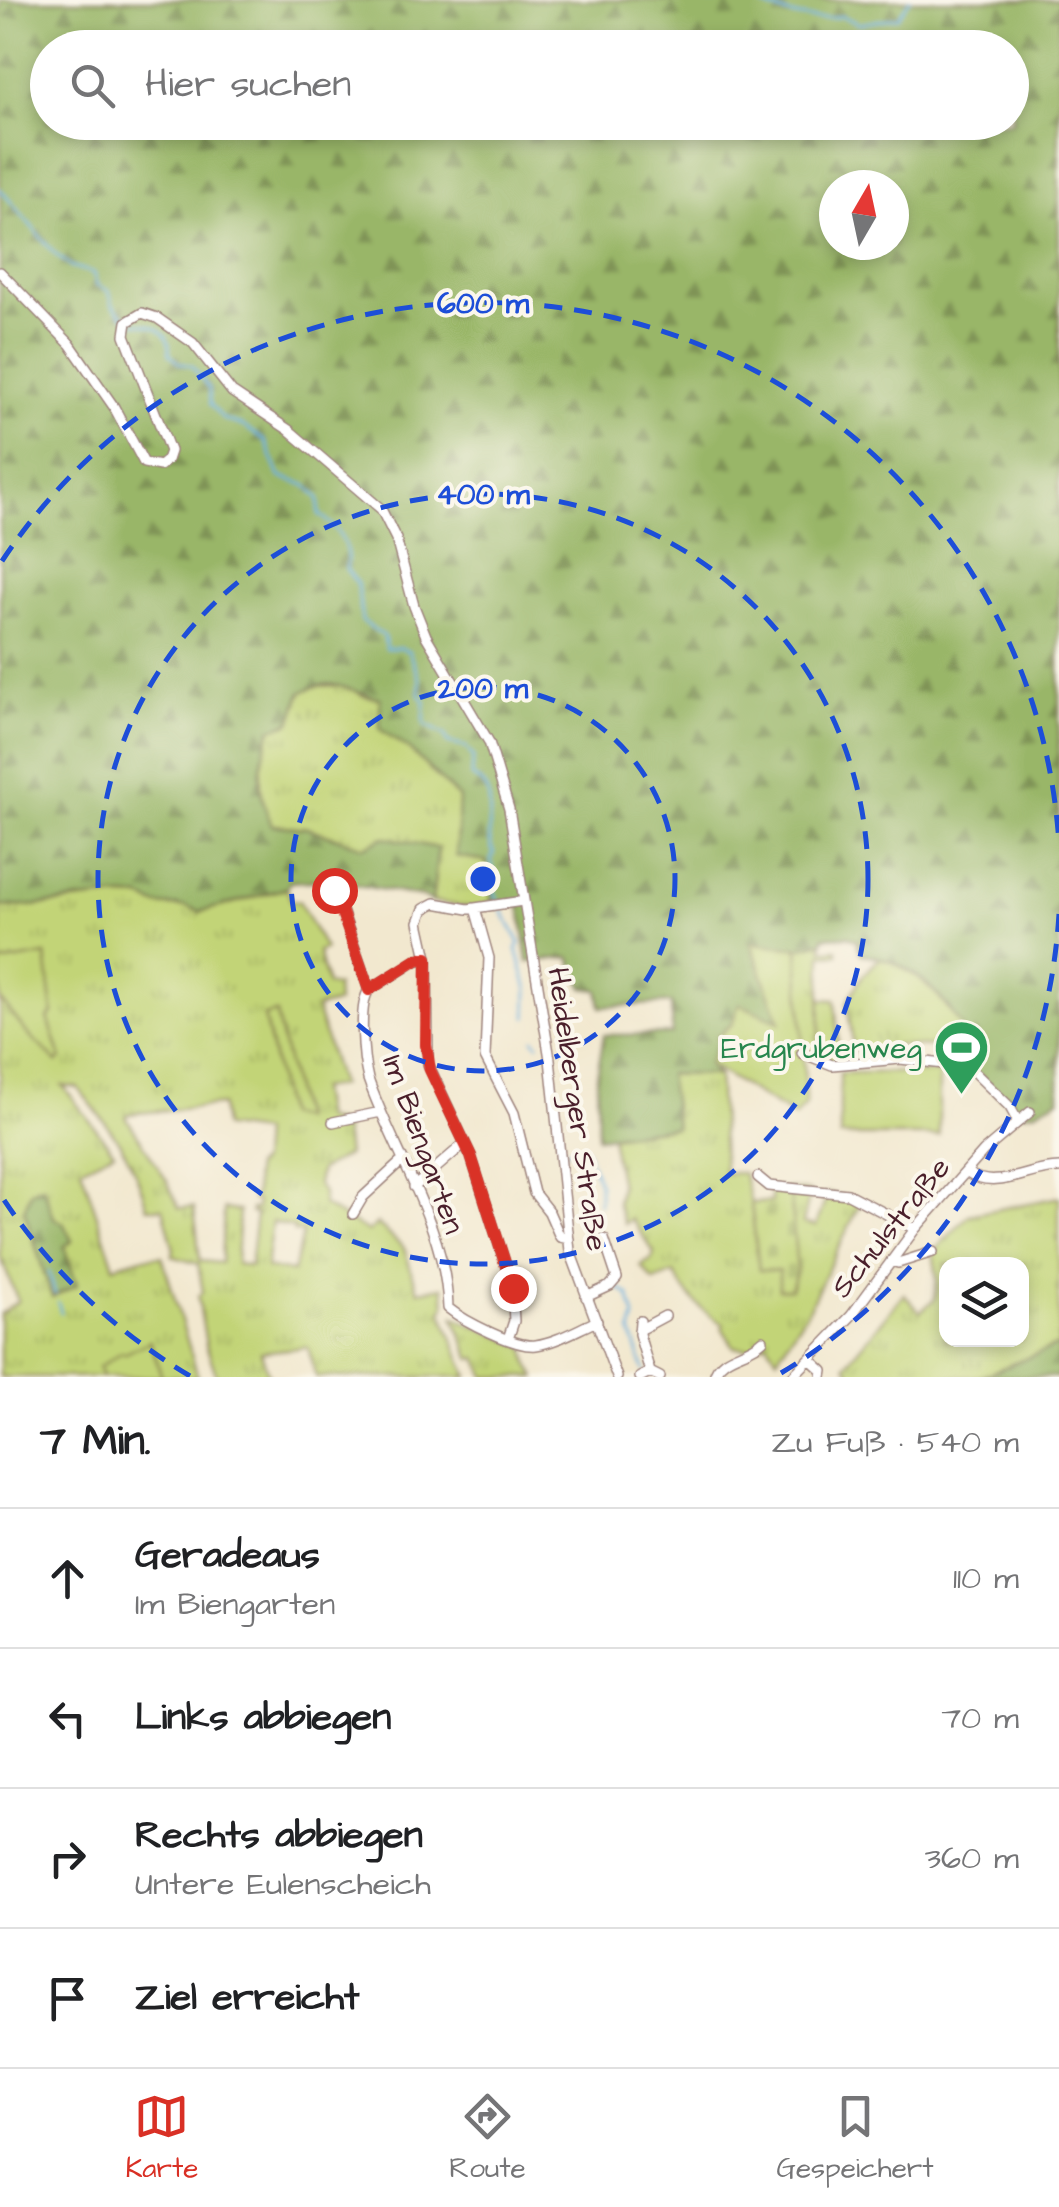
<!DOCTYPE html>
<html lang="de">
<meta charset="utf-8">
<style>
:root{--surface:#fff;--page:#f2f2f2;--text:#202124;--muted:#757577;--line:#e0e0e0;--accent:#d93025}
body{margin:0;font-family:"Architects Daughter",sans-serif;background:var(--page);color:var(--text)}
.controls{position:absolute;right:30px;bottom:30px;display:grid;overflow:hidden;border-radius:20px;box-shadow:0 5px 15px #0003}
.controls button{width:90px;height:90px;display:grid;place-items:center;padding:0;border:0;border-bottom:2px solid var(--line);background:var(--surface);color:var(--text);font:50px sans-serif}
.compass{position:absolute;left:819px;top:170px;width:90px;height:90px;border-radius:50%;background:var(--surface);box-shadow:0 5px 15px #0003;rotate:9deg}
.stop{position:absolute;width:30px;height:30px;margin:-22px;border:8px solid #d93025;border-radius:50%;background:#fff}
.stop.end{background:#d93025;border-color:#fff;box-shadow:0 2px 10px #0008}
.list{margin:0;padding:0;list-style:none}
h2{display:flex;justify-content:space-between;align-items:center;height:130px;margin:0;padding:0 40px;font-size:42px}
h2 small{font-size:32px;font-weight:400;color:var(--muted)}
.list li{display:grid;grid-template-columns:65px 1fr auto;gap:30px;align-items:center;box-sizing:border-box;height:140px;padding:0 40px;border-top:2px solid var(--line)}
.list b{display:block;font-size:38px;white-space:nowrap}
.list p{margin:0;font-size:32px;white-space:nowrap;color:var(--muted)}
.list em{font-size:32px;font-style:normal;color:var(--muted)}
.icon{flex:none;width:55px;height:55px;fill:none;stroke:currentColor;stroke-width:2;stroke-linecap:round;stroke-linejoin:round}
.map{position:relative;flex:none;width:1059px;height:1377px;overflow:hidden}
.search{position:absolute;background:var(--surface);box-shadow:0 5px 15px #0003;left:30px;right:30px;top:30px;height:110px;display:flex;align-items:center;gap:25px;box-sizing:border-box;padding:0 35px;border-radius:55px;color:var(--muted);font-size:38px}
.sheet{height:690px;background:var(--surface)}
nav{display:flex;justify-content:space-around;align-items:center;box-sizing:border-box;height:140px;border-top:2px solid var(--line);background:var(--surface);font-size:28px;color:var(--muted)}
nav a{display:grid;justify-items:center;gap:5px}
nav .on{color:var(--accent)}
.map>svg:first-child{display:block}
</style>
<div class="map">
<svg width="1059" height="1377" viewBox="0 0 1059 1377">
<defs>
<pattern id="grass-tufts" width="24" height="20" patternUnits="userSpaceOnUse" patternTransform="scale(2.5)"><rect width="24" height="20" fill="#c2d477"/><path d="M3 7l-1-3M5 7V3M7 7l1-3M15 17l-1-3M17 17v-4M19 17l1-3" fill="none" stroke="#a8b667"/></pattern>
<pattern id="forest-firs" width="22" height="20" patternUnits="userSpaceOnUse" patternTransform="scale(2.5)"><rect width="22" height="20" fill="#99b668"/><path d="M5 1l3.5 6h-7zM16 11l3.5 6h-7z" fill="#7f9356"/></pattern>
<pattern id="cemetery-stones" width="16" height="16" patternUnits="userSpaceOnUse" patternTransform="scale(2.5)"><rect width="16" height="16" fill="#c2d477"/><path d="M2 7V4a2 2 0 0 1 4 0v3zM10 15v-3a2 2 0 0 1 4 0v3z" fill="#a8b667"/></pattern>
</defs>
<rect width="100%" height="100%" fill="#fbf7ec"/>
<filter id="ink" filterUnits="userSpaceOnUse"><feTurbulence type="fractalNoise" baseFrequency=".01" numOctaves="2"/><feDisplacementMap in="SourceGraphic" scale="20" xChannelSelector="R" yChannelSelector="G"/><feConvolveMatrix kernelMatrix="1 2 1 2 8 2 1 2 1" color-interpolation-filters="sRGB"/></filter>
<filter id="wash" filterUnits="userSpaceOnUse"><feTurbulence type="fractalNoise" baseFrequency=".0048" numOctaves="4" result="noise"/><feDisplacementMap in="SourceGraphic" scale="40" xChannelSelector="R" yChannelSelector="G"/><feGaussianBlur stdDeviation="2.25" result="paint"/><feColorMatrix in="noise" values="0 0 0 0 0 0 0 0 0 0 0 0 0 0 0 0 0 1.4 0 .05"/><feComposite in="paint" operator="in"/></filter>
<g filter="url(#wash)">
<rect width="100%" height="100%" fill="#f2e8cf"/>
<path fill="url(#grass-tufts)" stroke="#867a51" stroke-width="2.5" fill-rule="evenodd" d="M347,685L364,696L380,698L381,729L410,750L460,798L457,856L486,861L492,902L475,908L432,902L438,848L413,844L364,847L307,828L271,825C255,786 259,768 271,729L291,722L301,693L313,686Z
M287,888L291,901H299L325,949L318,952L327,985L336,986L337,1003L316,1008L340,1085L319,1089L324,1120L343,1123L347,1155L320,1170L317,1184L323,1193V1205L368,1232L377,1224L404,1248L418,1291L443,1287L445,1305L442,1312L468,1377H316L308,1347L261,1352L269,1377H217L206,1345L198,1296L203,1292L198,1264L172,1256L174,1250L163,1208H147C134,1156 112,1130 78,1088L63,1086L114,1152L81,1168L114,1266L141,1258L162,1256L198,1377H0V1314L18,1301L0,1256V999L27,1033L57,1061L48,1017L46,956L0,963V906C47,909 94,893 141,898C146,899 150,903 155,904C171,909 184,902 200,912ZM275,1014L301,1118V1119L286,1115L264,1017ZM221,1105L224,1127L262,1132L260,1162L254,1167L255,1193L252,1200L257,1201L256,1209H251V1213L256,1214L250,1266L236,1264L239,1211L224,1209L221,1263L200,1261L194,1207L179,1208L167,1181L126,1117L129,1114ZM43,1187L54,1218L71,1242L64,1246L46,1278L24,1210ZM272,1222L294,1228V1232H303L293,1272L266,1268Z
M823,942V950L837,949L838,954L822,955L819,1060L802,1051L798,948Z
M881,957C932,978 951,1009 979,1054L967,1065L936,1058L935,1047L896,1045L890,1048L891,1056L871,1058L854,1051L847,1003L863,975Z
M667,1074L718,1075L724,1173H743L751,1203L759,1269L780,1270L779,1289L790,1189L810,1192L803,1223L816,1226L828,1193L861,1202L809,1308L777,1358L767,1342L748,1349L734,1347L722,1328L724,1324C704,1314 684,1293 674,1273L654,1281L641,1266L652,1259L654,1252L631,1219L624,1224L617,1203L620,1186L611,1136L676,1127Z
M1059,1197V1345L980,1377H853L846,1365L904,1294L920,1312L935,1299L937,1279L933,1252L969,1215ZM946,1264H1022V1340H946Z
M454,1317L525,1347L528,1363L536,1377H486L477,1358L471,1359Z"/>
<path fill="url(#forest-firs)" stroke="#726a4a" stroke-width="2.5" fill-rule="evenodd" d="M0,0H1059V1099L1034,1112L1019,1113L967,1065L978,1054C950,1006 921,961 861,954L856,940L848,936L824,937L823,942L798,948L751,944L781,1023L733,1024L723,1031L709,1066L718,1075L668,1074L676,1127L598,1137L597,1075L604,1035L672,1034L671,1003L601,1007L598,990L584,988L570,957L528,962L520,905L492,902L486,861L456,856L459,798L410,750L380,729V698C349,694 335,673 301,693L291,722L271,729C259,768 254,786 272,825L307,828L364,847L384,837L438,848L432,902L423,897L330,880L290,882L287,888L199,912C184,902 171,909 154,904C150,903 146,899 141,898C94,893 47,909 0,906ZM48,48H1012V122H48ZM834,185H894V245H834Z
M43,1186L54,1218L63,1223L72,1241L64,1247L77,1285L52,1297L24,1210L31,1191Z
M1059,1345V1377H980Z"/>
<path fill="url(#cemetery-stones)" stroke="#867a51" stroke-width="2.5" d="M790,1189L797,1270L791,1289H779V1271L759,1270L751,1203L771,1202V1190Z"/>
<path fill="#c2d477" stroke="#867a51" stroke-width="2.5" d="M751,943L798,948L806,1104L795,1117L708,1064L719,1046L717,1037L732,1024L739,1004L780,1022Z
M46,955L53,1013L48,1018L61,1058L57,1062L27,1033L0,999V963Z
M821,999L835,1000L840,1063L819,1060Z
M276,1013V1014L301,1119L286,1115L264,1016Z
M939,1072V1136H840V1073Z
M150,1341L162,1377H102L99,1367L122,1352L124,1354Z"/>
<g fill="none" stroke-linecap="round" stroke-linejoin="round">
<path stroke="#68b0df" stroke-width="2.5" d="M682,0L714,3L728,0
M751,0C780,14 812,24 842,16L859,24L898,17L910,0
M0,189L55,254L70,266L93,273L97,285L109,291L113,305L126,318
M133,323C154,324 172,331 169,354L180,363L192,366L209,389L210,404L223,419L243,426L265,441L280,477L306,485L319,498V514C337,527 352,547 346,569L357,583L362,621L384,636L386,649L401,648L409,652L420,680V695L425,701L424,724L445,735L448,743L466,747L473,757L472,776C476,780 482,782 485,787C496,807 483,834 494,853L491,860L496,882L493,887L498,901
M502,910L520,943L517,949L528,990L527,1017
M534,1039L538,1044
M566,1150H586L589,1157
M591,1163L592,1165
M593,1167L599,1183V1204
M49,1272L55,1294
M615,1286L629,1295L635,1317L631,1332L644,1370
M58,1302L61,1313"/>
</g>
</g>
<g filter="url(#ink)">
<g fill="none" stroke-linecap="round" stroke-linejoin="round">
<defs>
<path id="minor" d="M0,272L70,344L114,407L144,463L160,466L167,460L170,451L125,335L127,322L142,313L157,318L193,343L232,392L289,430L381,509L396,539L414,606L426,636L489,742L509,809L550,1059L570,1251L617,1377
M328,890H334L339,902L369,990C358,1005 363,1059 368,1079C394,1153 446,1227 448,1308C464,1321 516,1348 536,1345C557,1342 578,1329 597,1321
M475,908L489,958L485,1057L514,1113L534,1193L549,1212L560,1237L569,1239
M369,990L417,960L427,958
M802,1053L832,1065L900,1059L962,1066L973,1071L1010,1107L1017,1120
M333,1122L381,1112
M966,1172C995,1193 1028,1168 1059,1168
M758,1177L769,1186L848,1194L915,1229
M414,1187L465,1143
M353,1214L363,1197L402,1161
M891,1261L898,1263L933,1252
M586,1297L610,1286L617,1278L604,1239
M640,1321L639,1334L650,1372
M639,1330L665,1316
M508,1339L514,1321L512,1285L471,1156L428,1064L427,958L419,922L424,909L435,903L468,909L523,901
M811,1360L823,1371L822,1377
M640,1377L650,1372L660,1377
M714,1377C720,1353 747,1356 763,1340
M792,1377L851,1316L915,1229L984,1151L1030,1112"/>
</defs>
<use href="#minor" stroke="#9e847d" stroke-width="12"/>
<use href="#minor" stroke="#fff" stroke-width="9"/>
</g>
</g>
<g fill="none" stroke-linecap="round" stroke-linejoin="round" filter="url(#ink)">
<path stroke="#d93025" stroke-width="12" d="M334,890L369,990L418,959L427,958L426,1045L430,1070L471,1156L513,1288"/>
</g>
<g fill="none" stroke="#1d4ed8" stroke-width="5" stroke-dasharray="18 12">
<circle cx="483" cy="879" r="192"/>
<circle cx="483" cy="879" r="385"/>
<path d="M1059 914A577 577 0 0 1 776 1376M190 1376A577 577 0 0 1 2 1197M2 561A577 577 0 0 1 1059 844"/>
</g>
<defs>
<symbol id="stadium-pin" viewBox="-11 -11 22 30"><path d="M0 17L-7.5 6A9.5 9.5 0 1 1 7.5 6Z" fill="#2e9e5b" stroke="#fbf7ec"/><path d="M0-5a6.5 5 0 1 0 0 10a6.5 5 0 1 0 0-10ZM-3.5-1.8h7v3.6h-7Z" fill="#fff"/></symbol>
</defs>
<g fill-rule="evenodd">
<use href="#stadium-pin" x="930" y="1016" width="63" height="86"/>
</g>
<g text-anchor="middle" stroke-width="8" stroke-linejoin="round" paint-order="stroke">
<g font-size="30" fill="#27864d" stroke="#fbf7ec" text-anchor="end">
<text x="922" y="1058">Erdgrubenweg</text>
</g>
<g font-size="30" fill="#4a1f2b" stroke="#fbf7ec">
<text transform="translate(578 1109) rotate(82)" y="10">Heidelberger Straße</text>
<text transform="translate(424 1144) rotate(70)" y="10">Im Biengarten</text>
<text transform="translate(890 1227) rotate(-51)" y="10">Schulstraße</text>
</g>
</g>
<circle cx="483" cy="879" r="15" fill="#1d4ed8" stroke="#fbf7ec" stroke-width="5"/>
<g font-size="30" text-anchor="middle" font-weight="bold" fill="#1d4ed8" stroke="#fbf7ec" stroke-width="8" stroke-linejoin="round" paint-order="stroke">
<text x="483" y="313">600 m</text>
<text x="483" y="504">400 m</text>
<text x="483" y="698">200 m</text>
</g>
</svg>
<div class="controls">
<button><svg class="icon" aria-label="layers" viewBox="0 0 24 24"><path d="M12 4l9 5-9 5-9-5zM3 14l9 5 9-5"/></svg></button>
</div>
<svg class="compass" viewBox="-18 -18 36 36"><path d="M0-13l5 13h-10z" fill="#e53935"/><path d="M0 13l5-13h-10z" fill="#757577"/></svg>
<div class="stop" style="left:334px;top:890px"></div>
<div class="stop end" style="left:513px;top:1288px"></div>
<div class="search"><svg class="icon" aria-label="search" viewBox="0 0 24 24"><circle cx="10" cy="10" r="6"/><path d="M15 15l6 6"/></svg>Hier suchen</div>
</div>
<section class="sheet">
<h2>7 Min.<small>Zu Fuß · 540 m</small></h2>
<ul class="list">
<li><svg class="icon" aria-label="ahead" viewBox="0 0 24 24"><path d="M12 20V5M6 11l6-6 6 6"/></svg><div><b>Geradeaus</b><p>Im Biengarten</p></div><em>110 m</em></li>
<li><svg class="icon" aria-label="left" viewBox="0 0 24 24"><path d="M17 20v-9H6M10 6l-5 5 5 5"/></svg><div><b>Links abbiegen</b></div><em>70 m</em></li>
<li><svg class="icon" aria-label="right" viewBox="0 0 24 24"><path d="M7 20v-9h11M14 6l5 5-5 5"/></svg><div><b>Rechts abbiegen</b><p>Untere Eulenscheich</p></div><em>360 m</em></li>
<li><svg class="icon" aria-label="arrive" viewBox="0 0 24 24"><path d="M6 21V4h12l-3 4 3 4H6"/></svg><div><b>Ziel erreicht</b></div></li>
</ul>
</section>
<nav>
<a class="on"><svg class="icon" aria-label="map" viewBox="0 0 24 24"><path d="M3 6l6-2 6 2 6-2v14l-6 2-6-2-6 2zM9 4v14M15 6v14"/></svg>Karte</a>
<a><svg class="icon" aria-label="directions" viewBox="0 0 24 24"><path d="M12 3l9 9-9 9-9-9zM9 14v-3h6M13 9l2 2-2 2"/></svg>Route</a>
<a><svg class="icon" aria-label="saved" viewBox="0 0 24 24"><path d="M7 4h10v16l-5-4-5 4z"/></svg>Gespeichert</a>
</nav>
